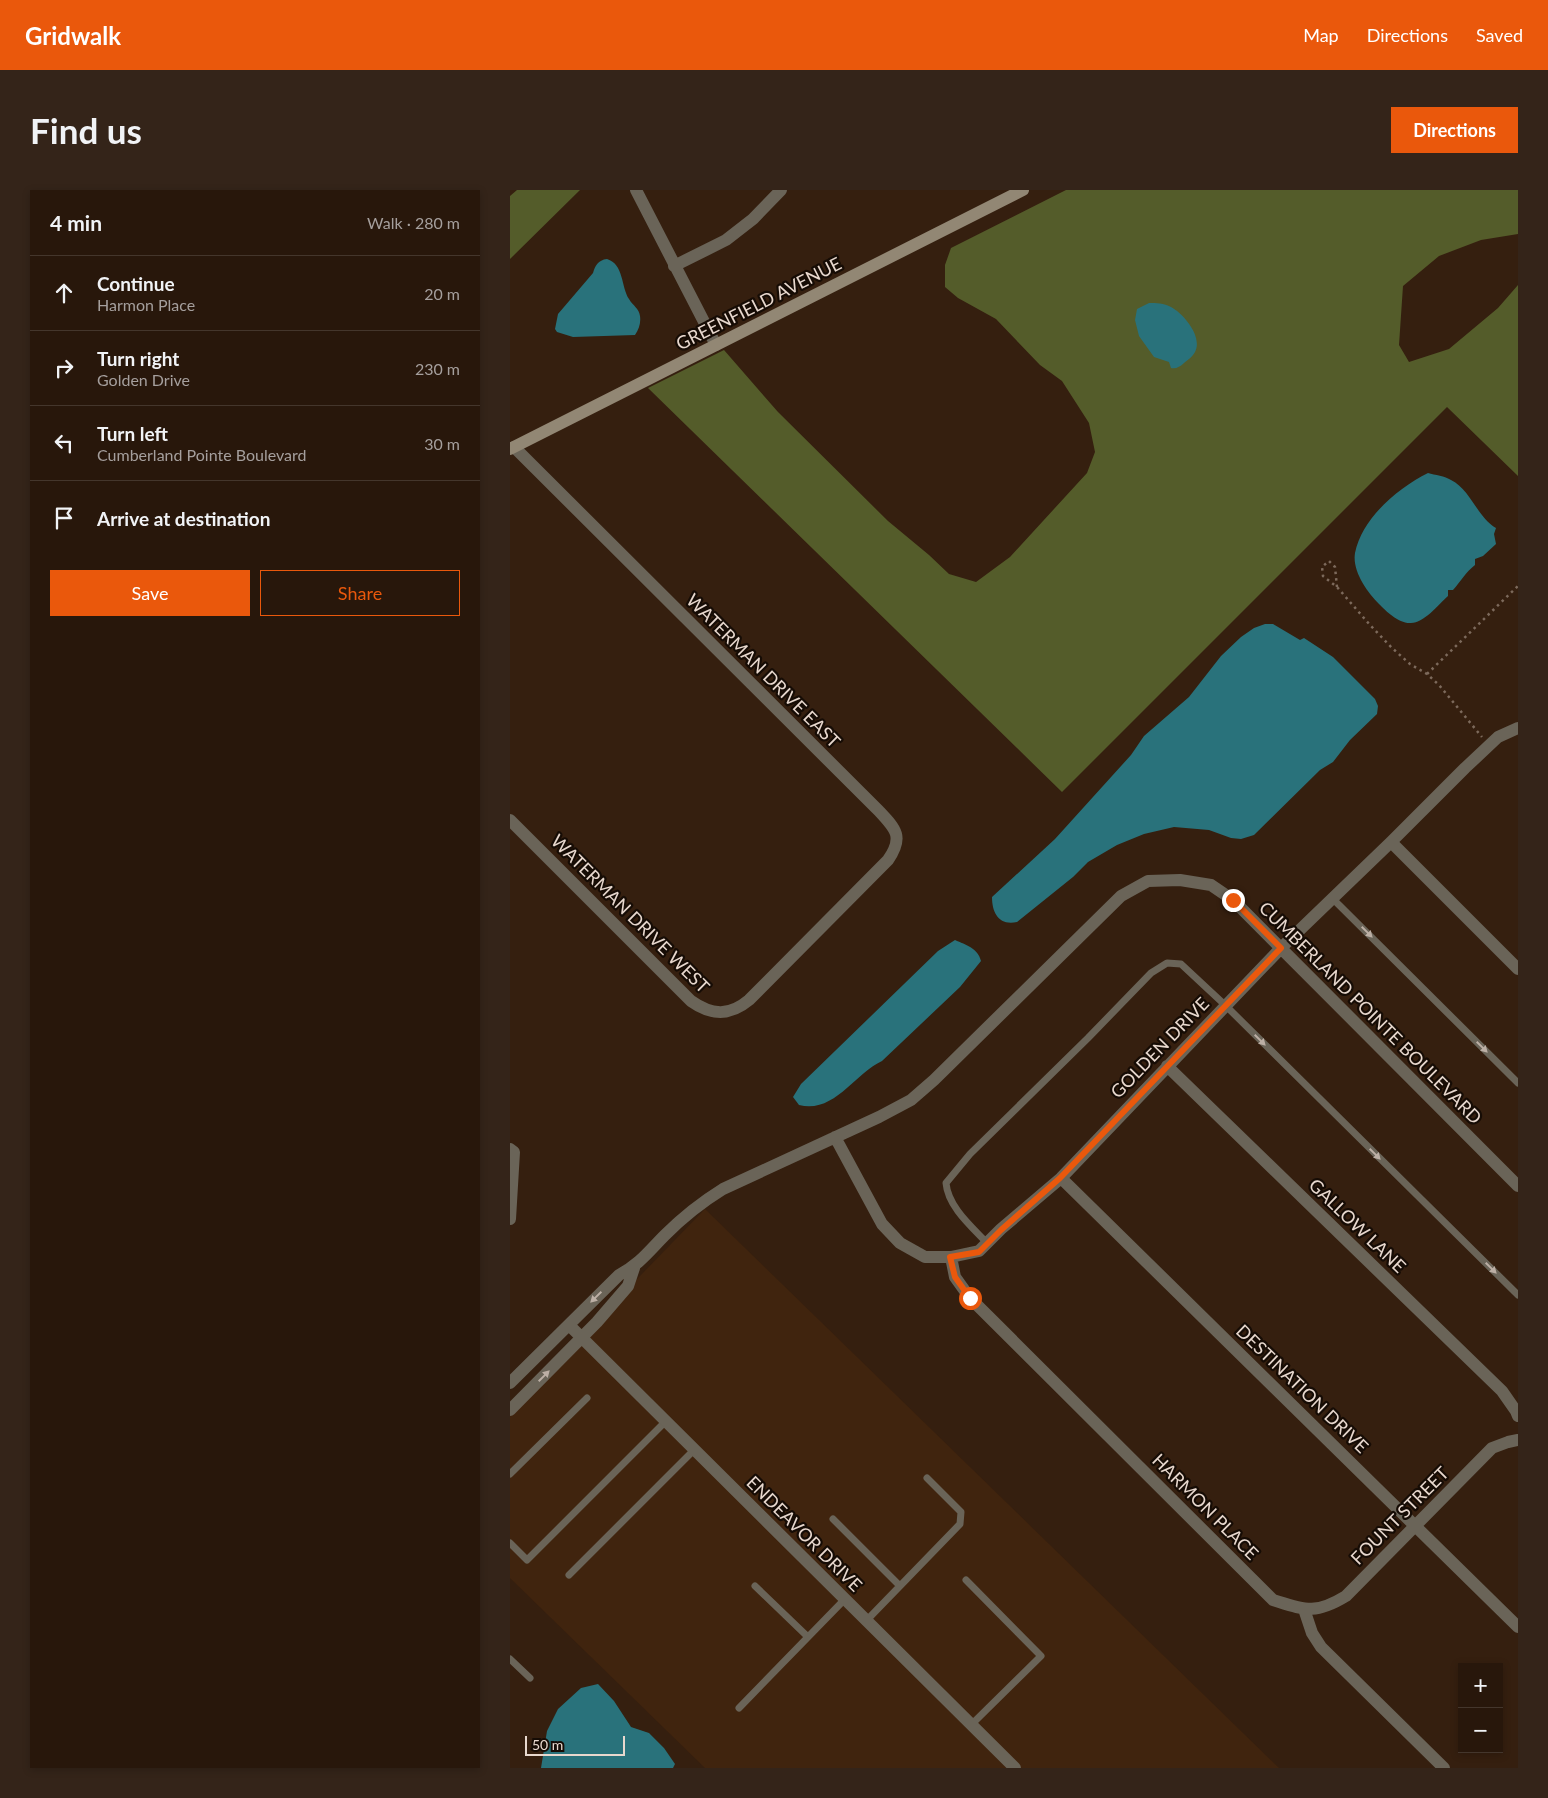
<!DOCTYPE html>
<meta charset="utf-8">
<style>
:root{--surface:#28170b;--page:#342419;--text:#f1f3f6;--muted:#a59f9d;--line:#44362c;--accent:#ea580c}
body{margin:0;font-family:Lato,sans-serif;background:var(--page);color:var(--text)}
.controls{position:absolute;right:15px;bottom:15px;display:grid;overflow:hidden;border-radius:0px;box-shadow:0 2px 8px #0003}
.controls button{width:45px;height:45px;display:grid;place-items:center;padding:0;border:0;border-bottom:1px solid var(--line);background:var(--surface);color:var(--text);font:25px sans-serif}
.scale{position:absolute;left:15px;bottom:12px;width:100px;box-sizing:border-box;padding-left:5px;border:2px solid #e8d8ce;border-top:0;font-size:14px;line-height:18px;white-space:nowrap;color:#e8d8ce;-webkit-text-stroke:4px #160c05;paint-order:stroke}
.stop{position:absolute;width:15px;height:15px;margin:-11px;border:4px solid #ea580c;border-radius:50%;background:#fff}
.stop.end{background:#ea580c;border-color:#fff;box-shadow:0 1px 5px #0008}
.list{margin:0;padding:0;list-style:none}
h2{display:flex;justify-content:space-between;align-items:center;height:65px;margin:0;padding:0 20px;font-size:21px}
h2 small{font-size:16px;font-weight:400;color:var(--muted)}
.list li{display:grid;grid-template-columns:32px 1fr auto;gap:15px;align-items:center;box-sizing:border-box;height:75px;padding:0 20px;border-top:1px solid var(--line)}
.list b{display:block;font-size:19px;white-space:nowrap}
.list p{margin:0;font-size:16px;white-space:nowrap;color:var(--muted)}
.list em{font-size:16px;font-style:normal;color:var(--muted)}
.actions{display:flex;gap:10px;padding:15px 20px}
.actions a{flex:1;padding:11px 0;border:1px solid var(--accent);border-radius:0px;text-align:center;font-size:18px;color:var(--accent)}
.actions .main{background:var(--accent);color:#fff}
.icon{flex:none;width:28px;height:28px;fill:none;stroke:currentColor;stroke-width:2;stroke-linecap:round;stroke-linejoin:round}
.map{position:relative;flex:none;width:1008px;height:1578px;overflow:hidden;border-radius:0px}
header{display:flex;align-items:center;gap:30px;box-sizing:border-box;height:70px;padding:0 25px;background:var(--accent);color:#fff}
header strong{font-size:24px}
nav{display:flex;gap:28px;margin-inline-start:auto;font-size:18px}
.intro{display:flex;align-items:center;justify-content:space-between;box-sizing:border-box;height:120px;padding:0 30px}
h1{margin:0;font-size:35px}
.button{padding:12px 22px;border-radius:0px;background:var(--accent);color:#fff;font-size:18px;font-weight:700}
main{display:flex;gap:30px;padding:0 30px}
aside{flex:1;background:var(--surface);border-radius:0px;box-shadow:0 2px 8px #0003}
.map>svg:first-child{display:block}
</style>
<header>
<strong>Gridwalk</strong>
<nav><a>Map</a><a>Directions</a><a>Saved</a></nav>
</header>
<div class="intro"><h1>Find us</h1><a class="button">Directions</a></div>
<main>
<aside>
<h2>4 min<small>Walk · 280 m</small></h2>
<ul class="list">
<li><svg class="icon" aria-label="ahead" viewBox="0 0 24 24"><path d="M12 20V5M6 11l6-6 6 6"/></svg><div><b>Continue</b><p>Harmon Place</p></div><em>20 m</em></li>
<li><svg class="icon" aria-label="right" viewBox="0 0 24 24"><path d="M7 20v-9h11M14 6l5 5-5 5"/></svg><div><b>Turn right</b><p>Golden Drive</p></div><em>230 m</em></li>
<li><svg class="icon" aria-label="left" viewBox="0 0 24 24"><path d="M17 20v-9H6M10 6l-5 5 5 5"/></svg><div><b>Turn left</b><p>Cumberland Pointe Boulevard</p></div><em>30 m</em></li>
<li><svg class="icon" aria-label="arrive" viewBox="0 0 24 24"><path d="M6 21V4h12l-3 4 3 4H6"/></svg><div><b>Arrive at destination</b></div></li>
</ul>
<div class="actions"><a class="main">Save</a><a>Share</a></div>
</aside>
<div class="map">
<svg width="1008" height="1578" viewBox="0 0 1008 1578">
<rect width="100%" height="100%" fill="#351f0f"/>
<path fill="#40240e" d="M195,1019L769,1578H195L0,1388V1220Z"/>
<path fill="#545c2a" d="M7,0H70L0,69V6Z
M556,0H1008V44L971,50L929,66L893,96L889,155L899,172L939,159L988,118L1008,95V286L937,217L552,602L138,198L214,160L268,222L378,331L419,365L439,384L466,392L500,367L577,283L585,262L579,233L552,191L530,175L486,129L448,108L435,97V75L441,58Z"/>
<path fill="#29727b" d="M97,69C114,74 111,97 119,109C123,116 129,118 130,126C131,133 129,139 125,145L63,147L47,142L45,139L48,124L83,83C85,76 88,70 97,69Z
M639,113C646,113 654,113 661,117C674,124 693,147 685,162C683,166 678,170 674,173C670,177 666,179 661,178L659,172L644,167L629,146L625,130L627,119Z
M918,283C925,285 935,286 941,290C961,300 967,327 986,338L984,344L986,354L973,366L965,369V375C956,382 951,391 943,400H938V406C928,415 914,433 901,433C889,434 876,421 869,414C857,402 842,381 845,363C852,328 888,298 918,283Z
M755,434H763L790,450L794,448L823,467L865,509L868,516L867,524L840,550L823,572L810,580L744,645L731,649L721,648L699,640L664,637L634,644L607,655L578,672L563,687L507,732C489,736 482,723 482,707L545,649L621,565L634,546L679,507L711,466L731,447L744,438Z
M445,750C456,755 468,758 471,771L450,797L372,871C344,884 324,924 289,915L283,907L291,894L428,761Z
M88,1494L104,1511L121,1537L139,1543L154,1558L165,1574L163,1578H31L37,1541L48,1519L71,1498Z"/>
<g fill="none" stroke-linecap="round" stroke-linejoin="round">
<path stroke="#7d6a5c" stroke-width="2.5" stroke-dasharray="2.5 4" stroke-linecap="butt" d="M827,397L825,377L819,371L812,377L813,386L827,397L860,435L882,458L900,474L917,484L929,495L972,547
M917,484L1008,396"/>
<path stroke="#6a6458" stroke-width="7" d="M822,708L1008,893
M477,1053C462,1037 438,1017 436,993L460,964L578,848L641,783L657,773L671,774L715,815L1008,1105
M0,1284L77,1208
M323,1329L390,1396
M0,1353L17,1370L156,1231
M59,1385L184,1260
M456,1390L531,1466L462,1534
M245,1396L298,1447
M357,1430L450,1334L451,1322L417,1288
M0,1469L20,1488
M229,1518L335,1409"/>
<path stroke="#6a6458" stroke-width="12" d="M126,0L206,155
M164,76L216,50L243,29L271,0
M0,630L181,811C202,826 220,826 239,810L378,670C394,647 386,639 369,621L4,257
M881,652L1008,779
M657,876L992,1201L1006,1221L1008,1226
M325,947L372,1034L390,1053L415,1067H441L469,1061L491,1039L551,988L771,758L881,652L955,578L988,547L1008,538
M0,959L4,962L0,1029
M551,988L1008,1437
M441,1067L445,1087L460,1108L763,1410C795,1420 805,1425 836,1406L982,1258L998,1252L1008,1250
M59,1135L505,1578
M0,1193L109,1085C130,1074 139,1061 155,1045C173,1027 192,1012 213,999L369,927L401,910L424,890L611,706L638,691L670,690L701,695L723,710L1008,996
M0,1220L87,1132L118,1096L124,1078
M794,1419L802,1443L811,1457L934,1578"/>
<path stroke="#928774" stroke-width="12" d="M0,259L513,0"/>
</g>
<defs><path id="oneway-solid" d="M-6-.8H1V-3.2L6.5 0L1 3.2V.8H-6Z" transform="scale(1.25)"/></defs>
<g fill="#bcafa5">
<use href="#oneway-solid" transform="translate(857 742) rotate(45)"/>
<use href="#oneway-solid" transform="translate(750 850) rotate(45)"/>
<use href="#oneway-solid" transform="translate(972 857) rotate(45)"/>
<use href="#oneway-solid" transform="translate(865 964) rotate(45)"/>
<use href="#oneway-solid" transform="translate(981 1078) rotate(45)"/>
<use href="#oneway-solid" transform="translate(86 1107) rotate(136)"/>
<use href="#oneway-solid" transform="translate(34 1186) rotate(-45)"/>
</g>
<g fill="none" stroke-linecap="round" stroke-linejoin="round">
<path stroke="#ea580c" stroke-width="6" d="M460,1108L445,1087L440,1067L469,1062L491,1040L550,988L771,758L723,710"/>
</g>
<g text-anchor="middle" stroke-width="4.5" stroke-linejoin="round" paint-order="stroke">
<g font-size="18" fill="#e8d8ce" stroke="#160c05">
<text transform="translate(249 114) rotate(-27)" y="6">GREENFIELD AVENUE</text>
<text transform="translate(253 481) rotate(45)" y="6">WATERMAN DRIVE EAST</text>
<text transform="translate(120 724) rotate(45)" y="6">WATERMAN DRIVE WEST</text>
<text transform="translate(860 823) rotate(45)" y="6">CUMBERLAND POINTE BOULEVARD</text>
<text transform="translate(650 858) rotate(-46)" y="6">GOLDEN DRIVE</text>
<text transform="translate(847 1036) rotate(44)" y="6">GALLOW LANE</text>
<text transform="translate(792 1199) rotate(44)" y="6">DESTINATION DRIVE</text>
<text transform="translate(695 1317) rotate(45)" y="6">HARMON PLACE</text>
<text transform="translate(890 1326) rotate(-45)" y="6">FOUNT STREET</text>
<text transform="translate(294 1344) rotate(45)" y="6">ENDEAVOR DRIVE</text>
</g>
</g>
</svg>
<div class="controls">
<button>+</button>
<button>−</button>
</div>
<div class="scale">50 m</div>
<div class="stop" style="left:460px;top:1108px"></div>
<div class="stop end" style="left:723px;top:710px"></div>
</div>
</main>
